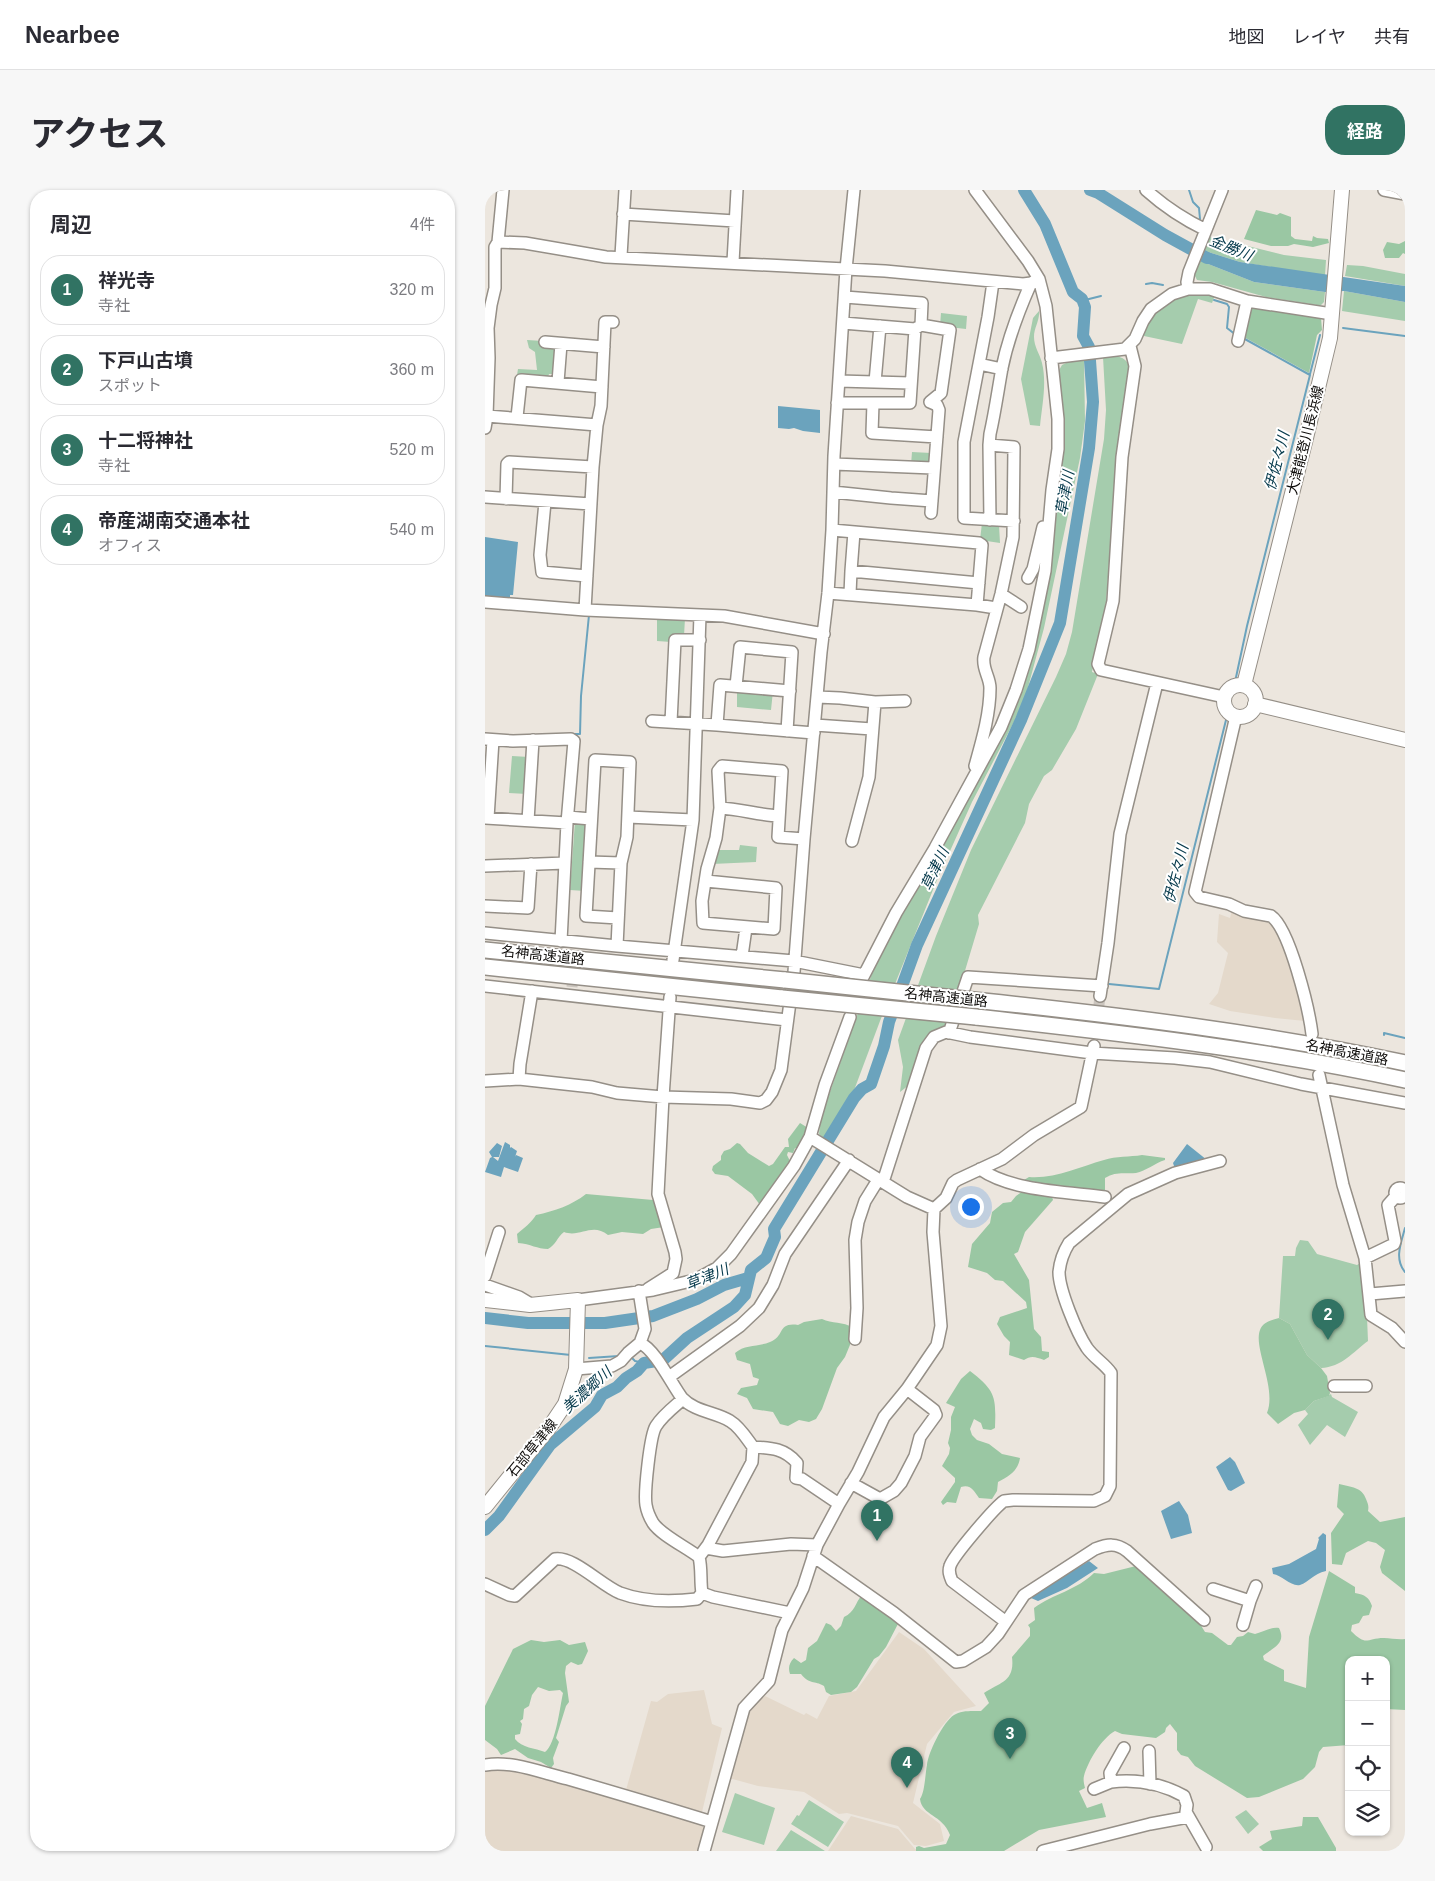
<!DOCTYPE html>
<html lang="ja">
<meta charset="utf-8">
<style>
:root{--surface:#fff;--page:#f7f7f7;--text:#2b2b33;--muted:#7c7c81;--line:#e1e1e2;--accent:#317363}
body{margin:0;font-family:Helvetica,"Noto Sans JP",sans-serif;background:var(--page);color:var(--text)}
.controls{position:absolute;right:15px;bottom:15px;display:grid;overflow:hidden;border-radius:10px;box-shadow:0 1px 4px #0004}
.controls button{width:45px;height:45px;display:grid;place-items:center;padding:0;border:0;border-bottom:1px solid var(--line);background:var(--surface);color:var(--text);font:25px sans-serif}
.you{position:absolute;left:485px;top:1016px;width:18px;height:18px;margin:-12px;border:4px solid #fff;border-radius:50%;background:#1a73e8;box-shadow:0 0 0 8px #1a73e833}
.badge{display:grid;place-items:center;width:32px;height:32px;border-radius:50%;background:var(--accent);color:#fff;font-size:16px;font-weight:700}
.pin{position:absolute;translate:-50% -41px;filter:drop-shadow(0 1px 2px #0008)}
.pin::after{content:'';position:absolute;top:26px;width:18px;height:15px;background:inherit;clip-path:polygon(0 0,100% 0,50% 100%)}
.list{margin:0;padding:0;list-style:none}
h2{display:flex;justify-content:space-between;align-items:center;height:65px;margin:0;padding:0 20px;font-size:21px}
h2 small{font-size:16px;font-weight:400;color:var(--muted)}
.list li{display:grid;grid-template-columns:32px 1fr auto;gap:15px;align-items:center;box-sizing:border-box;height:70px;margin:0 10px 10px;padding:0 10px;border:1px solid var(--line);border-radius:20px}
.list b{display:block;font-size:19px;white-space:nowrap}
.list p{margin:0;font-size:16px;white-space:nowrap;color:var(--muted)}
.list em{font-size:16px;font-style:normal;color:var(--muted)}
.icon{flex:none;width:28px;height:28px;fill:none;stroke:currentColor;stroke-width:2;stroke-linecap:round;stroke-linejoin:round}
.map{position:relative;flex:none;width:920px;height:1661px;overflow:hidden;border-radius:20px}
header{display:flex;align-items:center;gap:30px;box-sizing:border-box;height:70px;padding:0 25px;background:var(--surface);border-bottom:1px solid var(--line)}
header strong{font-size:24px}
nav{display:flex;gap:28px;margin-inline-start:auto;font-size:18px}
.intro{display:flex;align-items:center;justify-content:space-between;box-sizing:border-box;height:120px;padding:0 30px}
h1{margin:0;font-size:35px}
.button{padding:12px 22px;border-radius:20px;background:var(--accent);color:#fff;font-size:18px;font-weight:700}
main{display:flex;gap:30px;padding:0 30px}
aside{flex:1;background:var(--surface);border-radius:20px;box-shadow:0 1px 4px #0004}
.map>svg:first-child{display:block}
</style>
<header>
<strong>Nearbee</strong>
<nav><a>地図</a><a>レイヤ</a><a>共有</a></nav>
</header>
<div class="intro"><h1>アクセス</h1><a class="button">経路</a></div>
<main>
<aside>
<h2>周辺<small>4件</small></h2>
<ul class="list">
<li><span class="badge">1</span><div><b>祥光寺</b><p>寺社</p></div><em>320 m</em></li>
<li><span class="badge">2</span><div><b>下戸山古墳</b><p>スポット</p></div><em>360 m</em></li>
<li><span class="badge">3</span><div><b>十二将神社</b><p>寺社</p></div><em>520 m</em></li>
<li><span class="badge">4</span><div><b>帝産湖南交通本社</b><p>オフィス</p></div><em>540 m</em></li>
</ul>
</aside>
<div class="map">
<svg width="920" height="1661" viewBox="0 0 920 1661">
<rect width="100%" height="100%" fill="#ece6de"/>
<path fill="#e4d9cb" d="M747,720L786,730L808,777L820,831L790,828L745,821L724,814L733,803L743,763L732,752L734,724L745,728Z
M414,1442L439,1459L491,1516L469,1522L442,1554L428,1613L455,1634L459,1651L441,1656L429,1655L413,1636L362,1623L354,1624L319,1602L273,1596L244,1588L264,1521L272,1511L280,1506L319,1525L321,1523L332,1529L344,1506L371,1501Z
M219,1500L227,1534L237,1538L217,1622L141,1600L166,1511L172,1512L183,1504Z
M13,1577L133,1608L214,1632L221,1641L215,1661H0V1580Z
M366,1626L413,1639L430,1659L439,1661H343Z"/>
<path fill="#a5ccad" d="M726,47L799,65L841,70L840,86L755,72L717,60L723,48Z
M713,70L769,92L840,102L839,112L836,115H832L781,107L727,92L712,90L709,84Z
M862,75L878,76L920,84V96L860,86Z
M859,101L920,112V131L857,121Z
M708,103L730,105L727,113L713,109L697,154L659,146C659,132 672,118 684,110C691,106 701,105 708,103Z
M554,121C555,130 549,138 549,147C549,157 555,164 557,173C562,193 557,216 555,236L545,235L536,189L548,128Z
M456,123L482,126L481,139L455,136Z
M42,150L58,151L72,161L70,184H64L63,187L32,185L33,179L52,180L50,162L44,158Z
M632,166C641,169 644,172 644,181L631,284L621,412L607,482L613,484L591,539L567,580L559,586L544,614L540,633L493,725L494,734L479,784L461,837L448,841L440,849L424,895L415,902L418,877L413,850L451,746L486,660L571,487L581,464L587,442L619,249L621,220L618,167Z
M599,169L600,231L595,268L559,438L542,501L530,530L487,612L452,690L395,831L368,903L340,950L334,944L336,927L390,775L419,717L452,666L524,526L567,348L579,256V230L573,182L577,175L585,171Z
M427,262L446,263V274L426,275Z
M497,333L514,335L515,353L495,350Z
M172,427L200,428L199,446L186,452L172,451Z
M252,498L288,501L286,520L252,517Z
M27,566L44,567L42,604L24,603Z
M90,631L99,632L102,636L100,701L85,700Z
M255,655L272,657L271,672L227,674L231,660H254Z
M815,1050L823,1051L832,1064L872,1075L877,1072L880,1078L883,1151C868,1162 857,1177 836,1178L822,1165L805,1134L794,1128L798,1066H810L811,1058Z
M846,1204L847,1207L873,1222L860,1247L842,1235L825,1255L813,1235L823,1224L820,1220L829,1211L843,1206Z
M250,1603L290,1618L279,1655L237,1642Z
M324,1610L359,1632L343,1657L306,1634L312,1625L314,1626Z
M761,1620L774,1634L763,1644L750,1627Z
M306,1640L340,1661H291Z"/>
<path fill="#9ac7a3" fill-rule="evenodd" d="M771,20L792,25L795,23L806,27V46L810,49L827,51L828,46L832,48L843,49L844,53L828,57L809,54L803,56H786L759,49Z
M920,51V64L918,63L914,68H900L898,60L902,52L914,54Z
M765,116L836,128L837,140L832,145L824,183L757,146Z
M315,933L323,938L313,959L310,958L308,963L303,962L302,965L305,971L302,977L275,1015L267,1004L243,986L230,984L227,980L228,976L236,970V966L239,961L245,959L252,953L255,954L263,963L284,976L288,974L300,957H304L303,949Z
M657,965L680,968V970C670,973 661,981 651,983C639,984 631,981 620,988V1001L589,999L539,990L544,987C570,989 594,977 619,970C631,966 645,967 657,965Z
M538,1001L566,1004L568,1010L540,1042L533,1062L529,1064L544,1090L549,1139L556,1147L557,1161L564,1162V1167L559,1170C551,1167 546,1165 539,1170L524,1165L525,1152L519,1146L512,1134L515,1127L542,1118L541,1112L518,1091L510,1090L502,1083L483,1077L487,1054L505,1033L507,1022L518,1013L526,1012L531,1006Z
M101,1004L168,1010L171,1012L179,1037L166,1039L158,1044L137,1042L123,1045C107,1032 95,1048 79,1042C72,1047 71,1055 63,1059C52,1059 46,1054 33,1053L32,1044C39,1038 47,1032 51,1025C70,1021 87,1015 101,1004Z
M794,1128L805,1134L822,1165L836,1178L842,1186L845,1203L844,1206L829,1211L820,1220L809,1223L793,1234L782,1223C792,1198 768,1158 775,1140C778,1132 787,1130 794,1128Z
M337,1129C347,1134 358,1131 368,1138L367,1150L360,1167L352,1178L337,1219L331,1229L324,1232L314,1230L303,1236L295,1234L288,1222L268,1219L262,1208L252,1204L256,1198L272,1195L274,1189L268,1187L265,1174L252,1170L250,1163C260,1154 273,1157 285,1152C300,1147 292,1132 313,1135L319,1132Z
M485,1181C511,1201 511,1207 510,1238L506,1240L498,1239L496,1233L489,1229L485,1239L487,1245L492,1250L504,1254L517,1264L535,1268C533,1281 524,1286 513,1292L512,1301L507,1309L494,1308C489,1301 486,1294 476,1297L471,1313L462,1312L458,1315L456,1312L470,1292V1288L457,1276L464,1264L465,1258L463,1253L466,1240V1227L470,1217L461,1213L476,1189Z
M854,1294C866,1297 877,1297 881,1309C883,1314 884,1316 883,1321L895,1332L920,1327V1401L897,1383L895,1377L900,1360L891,1353L883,1351L861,1363L857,1375L847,1374L846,1343L859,1324L852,1317Z
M651,1376L710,1426L720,1442L727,1443L743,1455H746L752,1447L758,1446L763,1442L770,1444C779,1442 784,1437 794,1438C802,1454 787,1458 778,1466L779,1470L799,1480V1491L821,1498L824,1447L844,1381L870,1397V1403C880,1405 884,1407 887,1416L884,1425L878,1426L874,1433L867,1435L866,1441C882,1457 881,1448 899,1448C906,1448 913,1450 920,1449V1520L901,1519V1470H864V1555L838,1557L834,1562L830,1577L818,1589L774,1607L762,1608L710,1576L703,1567L696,1565L692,1560V1543L685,1534L681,1538L680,1542L671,1548L637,1544L630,1541C617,1548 603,1571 599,1586C598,1589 599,1594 600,1598L594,1601L602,1618L617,1613L621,1627L554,1640L519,1661H431V1657L434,1656L439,1658L461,1654L465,1645C457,1624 437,1626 435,1609C440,1602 440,1585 442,1575C443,1563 458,1532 469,1525C476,1520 488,1521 496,1521L504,1513L499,1503C515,1492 530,1492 527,1467L545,1446V1438L543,1435L550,1430L549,1418C568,1404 592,1400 609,1383L619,1384Z
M377,1405L414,1432L401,1457L394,1466L389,1469L372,1497L366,1502L346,1505L341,1502L339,1496C329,1490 325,1495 316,1484H305C303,1478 304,1473 309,1468L316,1473L321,1470L323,1458L332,1451L341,1433L346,1435L351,1441L356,1436L359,1427C370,1422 370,1413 377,1405Z
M46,1450L59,1452L75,1450L84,1455L100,1452L103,1461L97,1474L93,1475L86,1472L81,1476L80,1483L84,1512L81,1516L71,1548L74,1552L68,1568L69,1574L66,1578L56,1572L43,1568L30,1559L16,1565L12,1559L0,1550V1516L28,1459ZM53,1497L64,1501L75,1500L78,1503C75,1516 71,1554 60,1562C50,1558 37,1558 30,1549V1545L35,1544L37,1534L35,1531L38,1529L39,1519L44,1516L47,1505Z
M818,1627H833L851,1658V1661H778L774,1657L787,1649L785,1641L817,1636Z"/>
<path fill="#6ba3bd" d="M717,60L755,72L920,96V112L859,101L840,102L769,92L713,70Z
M293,216L335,220V243L318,241L309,238L304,239L293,238Z
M0,347L33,352L28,405H25V408L0,406Z
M20,952L25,955V958L26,957L32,961L30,967L31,965L38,968L33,982L19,977L16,987L0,982L5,968L7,967L4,962L12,953L17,956L14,967H8L13,971Z
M702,954L722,970L690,979L688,973Z
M745,1267L750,1272L760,1293L746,1301L743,1300L731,1277Z
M694,1311L703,1325L707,1343L686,1349L676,1321Z
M838,1343L841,1345V1381C828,1384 824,1392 815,1395C806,1397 797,1385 788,1384L787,1378L804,1374L831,1359L834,1349L833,1348Z
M604,1371L613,1378L582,1398L553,1411L546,1408L545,1406Z"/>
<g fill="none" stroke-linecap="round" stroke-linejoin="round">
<path stroke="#6ba3bd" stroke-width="2" d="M704,0L708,12L714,18L715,29
M661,94L667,93L678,95
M597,109L600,110L616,106
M729,110L742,114L744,117L742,138L751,145
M858,138L920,146
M825,184L835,145
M750,492L762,436L825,185L758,148
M87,544H95L96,506L104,425
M624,794L674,799L742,526
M899,845V843L920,848
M920,1038C916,1053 909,1069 920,1082
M0,1156L86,1165
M145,1166L150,1171L159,1173
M104,1168L134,1166"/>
<path stroke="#6ba3bd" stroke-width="12" d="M605,0L613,3L680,45L722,68
M0,1128L43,1133H120L168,1126L212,1109L239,1095L263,1088
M0,1340L14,1326L65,1255L110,1217L117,1205L132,1197L141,1188L152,1181L159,1173L178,1170L202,1148L249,1117L260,1105L266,1080L281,1068L290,1047L289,1039L369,908L377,899L386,894L399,856L404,832L432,755L536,530L575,433L604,258L608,212L604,157L598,146L600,117L597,109L588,102L560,34L539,0"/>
<path stroke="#cbc5be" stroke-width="11" stroke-dasharray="11 5.5" stroke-linecap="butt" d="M87,797L90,761
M610,849L615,806"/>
<defs>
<path id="minor" d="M661,0C680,17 698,29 721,40
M899,0L920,4
M138,24L250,31
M13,52L40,53L121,67L400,81L538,94L546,93L554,89L543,71L490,0
M136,66L140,0
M248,72L252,0
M508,92L503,127L479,252V328L529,331
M703,99L702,92L704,82L737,0
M360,107L437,113L436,135
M430,139L436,135L465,140L456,203L445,212L452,215L454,220L446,323
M753,151L762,111
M60,152L119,157
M645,156L650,176L637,267L628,411L613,474L616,480L739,507
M566,168L640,159L650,149L658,131L666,119L687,104L703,99H725L762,111L847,124
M494,174L517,179
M354,191L425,193
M73,192L76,154
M390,192L395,136
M352,213H425L430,139L358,133
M388,213L387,243L452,247
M2,226L112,235
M32,227L36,190H37L117,197
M0,238L2,226L4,168L3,138L6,115L10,98V57L13,52L18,0
M504,255L505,330
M349,274L448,278
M348,302L406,308L447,311
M0,307L106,314
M21,309L22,274L24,272L108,277
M60,312L55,365L57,382L102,386
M347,340L494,353L497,355L492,415
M366,381L369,342
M543,388L548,379L558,337
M343,403L492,415L511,418
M365,404L366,381L494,393
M516,404L536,417
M0,412L100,420L239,426L339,444
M100,420L108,277L112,235L116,216L120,132H128
M251,496L255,457L307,462L302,541
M332,507L355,508L390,512L420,511
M751,526L710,702L714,707L744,714L759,721L786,726C805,739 824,820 827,844
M167,531L232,535L329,543
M186,532L190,450H215
M232,535L235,495L305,501
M330,535L387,539
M0,549L28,551L86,549L89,551L82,633L76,751
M490,576C497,551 505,524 505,498C505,487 497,479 499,467L516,404L528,347L529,257L504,255L505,244C510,222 513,200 517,178C523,149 534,120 546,93
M235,618C255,619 274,625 294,626
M83,627L106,629
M143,627L208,630
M0,628L82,633
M3,628L8,550
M43,631L48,550
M367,651L384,587L390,512
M104,672L136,673
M0,676L80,673
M221,691L291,698L289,739L218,733L217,711L222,679L231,648L235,618L233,581L237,576L297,581L293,647L319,649
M0,716L43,718L46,674
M0,743L132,756L309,771L379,785
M132,756L136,673L142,647L145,572L110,570L101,726L133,728
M257,766L261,738
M188,770L208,630L215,425
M378,787L411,723L450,658L516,537L531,500L544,459L560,381L567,300L573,259V229L561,116L554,89
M0,796L302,830
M615,806L623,753L635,644L672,493
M464,843L483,787L617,796
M834,885L858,995L880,1068L886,1125L907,1138L920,1152
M34,889L35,874L47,801
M0,891L34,889L107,897L132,903L178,907L246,909L275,913L281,910L287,902L296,880L309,782L319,649L336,462L343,403L347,340L349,266L361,79L369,0
M325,947L422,1007L449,1019
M495,979C526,1001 582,1002 620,1007
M398,992L441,858L449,847L461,842L485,847L607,863L690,868L725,872L816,894L920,913
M910 1003a5 5 0 1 1 10 0a5 5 0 1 1-10 0Z
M880,1068L909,1054L910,1051L903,1015L911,1006
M0,1086L14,1042
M0,1095L34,1107L44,1113
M163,1099L188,1083L191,1069L190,1062L173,1004L178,907L185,807
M885,1104L920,1101
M93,1110L168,1100L210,1090L232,1078L246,1064L309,976L325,947L340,895L365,827
M370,1149L372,1118L370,1050L373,1032L380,1011L393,990
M155,1153C170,1159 187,1195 197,1208C210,1222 231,1222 245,1231C255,1237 262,1249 268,1257L267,1272L223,1355L214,1367
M91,1179L127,1176L136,1171L143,1163L155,1153L160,1139L154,1101
M184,1187L255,1136L274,1118L288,1095L300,1064L364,970
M849,1196H881
M198,1209C189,1217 178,1225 171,1236C165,1245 159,1303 161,1315C162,1321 165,1328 168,1333C176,1345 201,1357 214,1367C217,1379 215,1391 217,1403L228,1407L305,1423
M268,1257C286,1258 299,1258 312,1273L311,1288L317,1289L354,1314
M366,1293L395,1309L409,1301L416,1293L430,1266L435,1247L451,1225L449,1220L422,1199
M221,1358L238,1361L306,1354L332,1355
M328,1366L409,1423L471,1472L478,1471L501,1457L513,1444L539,1405L610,1359C623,1354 631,1353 642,1361L719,1430
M0,1394L24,1405L30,1406L70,1369C88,1366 116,1395 135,1403C159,1412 187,1412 212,1409L217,1403
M728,1399L765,1411L758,1435
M765,1411L771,1396
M521,1432L467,1391C465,1386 463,1382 465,1376C468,1366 510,1317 519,1311L528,1310L609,1311L620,1306L625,1296L626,1183C620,1174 609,1168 602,1158C592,1143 574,1100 574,1082C575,1072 579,1061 584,1053L643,1004L690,983L735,971
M639,1558L625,1583L626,1592C651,1589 677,1594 699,1606L702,1615L701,1622L721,1657
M664,1561L665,1594
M0,1575C27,1570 57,1583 83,1589C131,1603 179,1617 227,1632
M609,1599L626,1592
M219,1661L259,1518L284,1491L297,1440L318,1398L332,1355L354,1314L373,1282L399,1227L422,1199L452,1155L456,1136L448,1042L449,1019L461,1008L468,993L472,990L517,969L549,945L596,917L609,856
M558,1661L665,1634L703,1627"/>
<path id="major" d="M759,495L821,248L845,148L857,0
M739 511a16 16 0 1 1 32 0a16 16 0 1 1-32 0Z
M770,514L920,550
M0,1110L45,1115L93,1110L91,1179L80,1214L64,1238L0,1317"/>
<path id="highway" d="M0,760L300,790
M0,777L297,808
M498,811C640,826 780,843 920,873
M491,827C635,843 778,859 920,890"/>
</defs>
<use href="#minor" stroke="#958f87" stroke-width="14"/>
<use href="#major" stroke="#958f87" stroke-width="16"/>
<use href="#highway" stroke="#958f87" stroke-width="18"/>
<use href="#minor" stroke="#fff" stroke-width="11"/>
<use href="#major" stroke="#fff" stroke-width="14"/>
<use href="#highway" stroke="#fff" stroke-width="15"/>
<defs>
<path id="highway-bridge" d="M300,790L498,811
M297,808L491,827"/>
</defs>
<use href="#highway-bridge" stroke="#958f87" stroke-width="18" stroke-linecap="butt"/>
<use href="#highway-bridge" stroke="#fff" stroke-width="15"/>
</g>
<g text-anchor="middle" stroke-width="4" stroke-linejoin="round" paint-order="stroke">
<g font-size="14" fill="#0d0b09" stroke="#fff">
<text transform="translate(820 250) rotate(-76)" y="5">大津能登川長浜線</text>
<text transform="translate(58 765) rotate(6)" y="5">名神高速道路</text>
<text transform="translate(461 807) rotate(6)" y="5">名神高速道路</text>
<text transform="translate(862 862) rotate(11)" y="5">名神高速道路</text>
<text transform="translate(47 1258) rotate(-51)" y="5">石部草津線</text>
</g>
<g font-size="15" font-style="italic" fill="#05394b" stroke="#fff">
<text transform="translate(746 58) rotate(22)" y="5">金勝川</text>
<text transform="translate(792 271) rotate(-76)" y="5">伊佐々川</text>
<text transform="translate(580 303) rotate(-80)" y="5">草津川</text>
<text transform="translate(450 679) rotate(-65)" y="5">草津川</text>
<text transform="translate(691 684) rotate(-76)" y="5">伊佐々川</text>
<text transform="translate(222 1087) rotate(-22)" y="5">草津川</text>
<text transform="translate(102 1200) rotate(-42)" y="5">美濃郷川</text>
</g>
</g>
</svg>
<div class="controls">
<button>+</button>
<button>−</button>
<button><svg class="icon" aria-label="locate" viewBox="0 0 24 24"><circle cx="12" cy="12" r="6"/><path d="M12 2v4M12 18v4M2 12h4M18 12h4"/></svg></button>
<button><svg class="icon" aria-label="layers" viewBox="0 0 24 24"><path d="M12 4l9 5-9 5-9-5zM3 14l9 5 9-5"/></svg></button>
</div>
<div class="you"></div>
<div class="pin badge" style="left:392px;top:1351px">1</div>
<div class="pin badge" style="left:843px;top:1150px">2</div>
<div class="pin badge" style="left:525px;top:1569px">3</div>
<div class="pin badge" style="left:422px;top:1598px">4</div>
</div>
</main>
